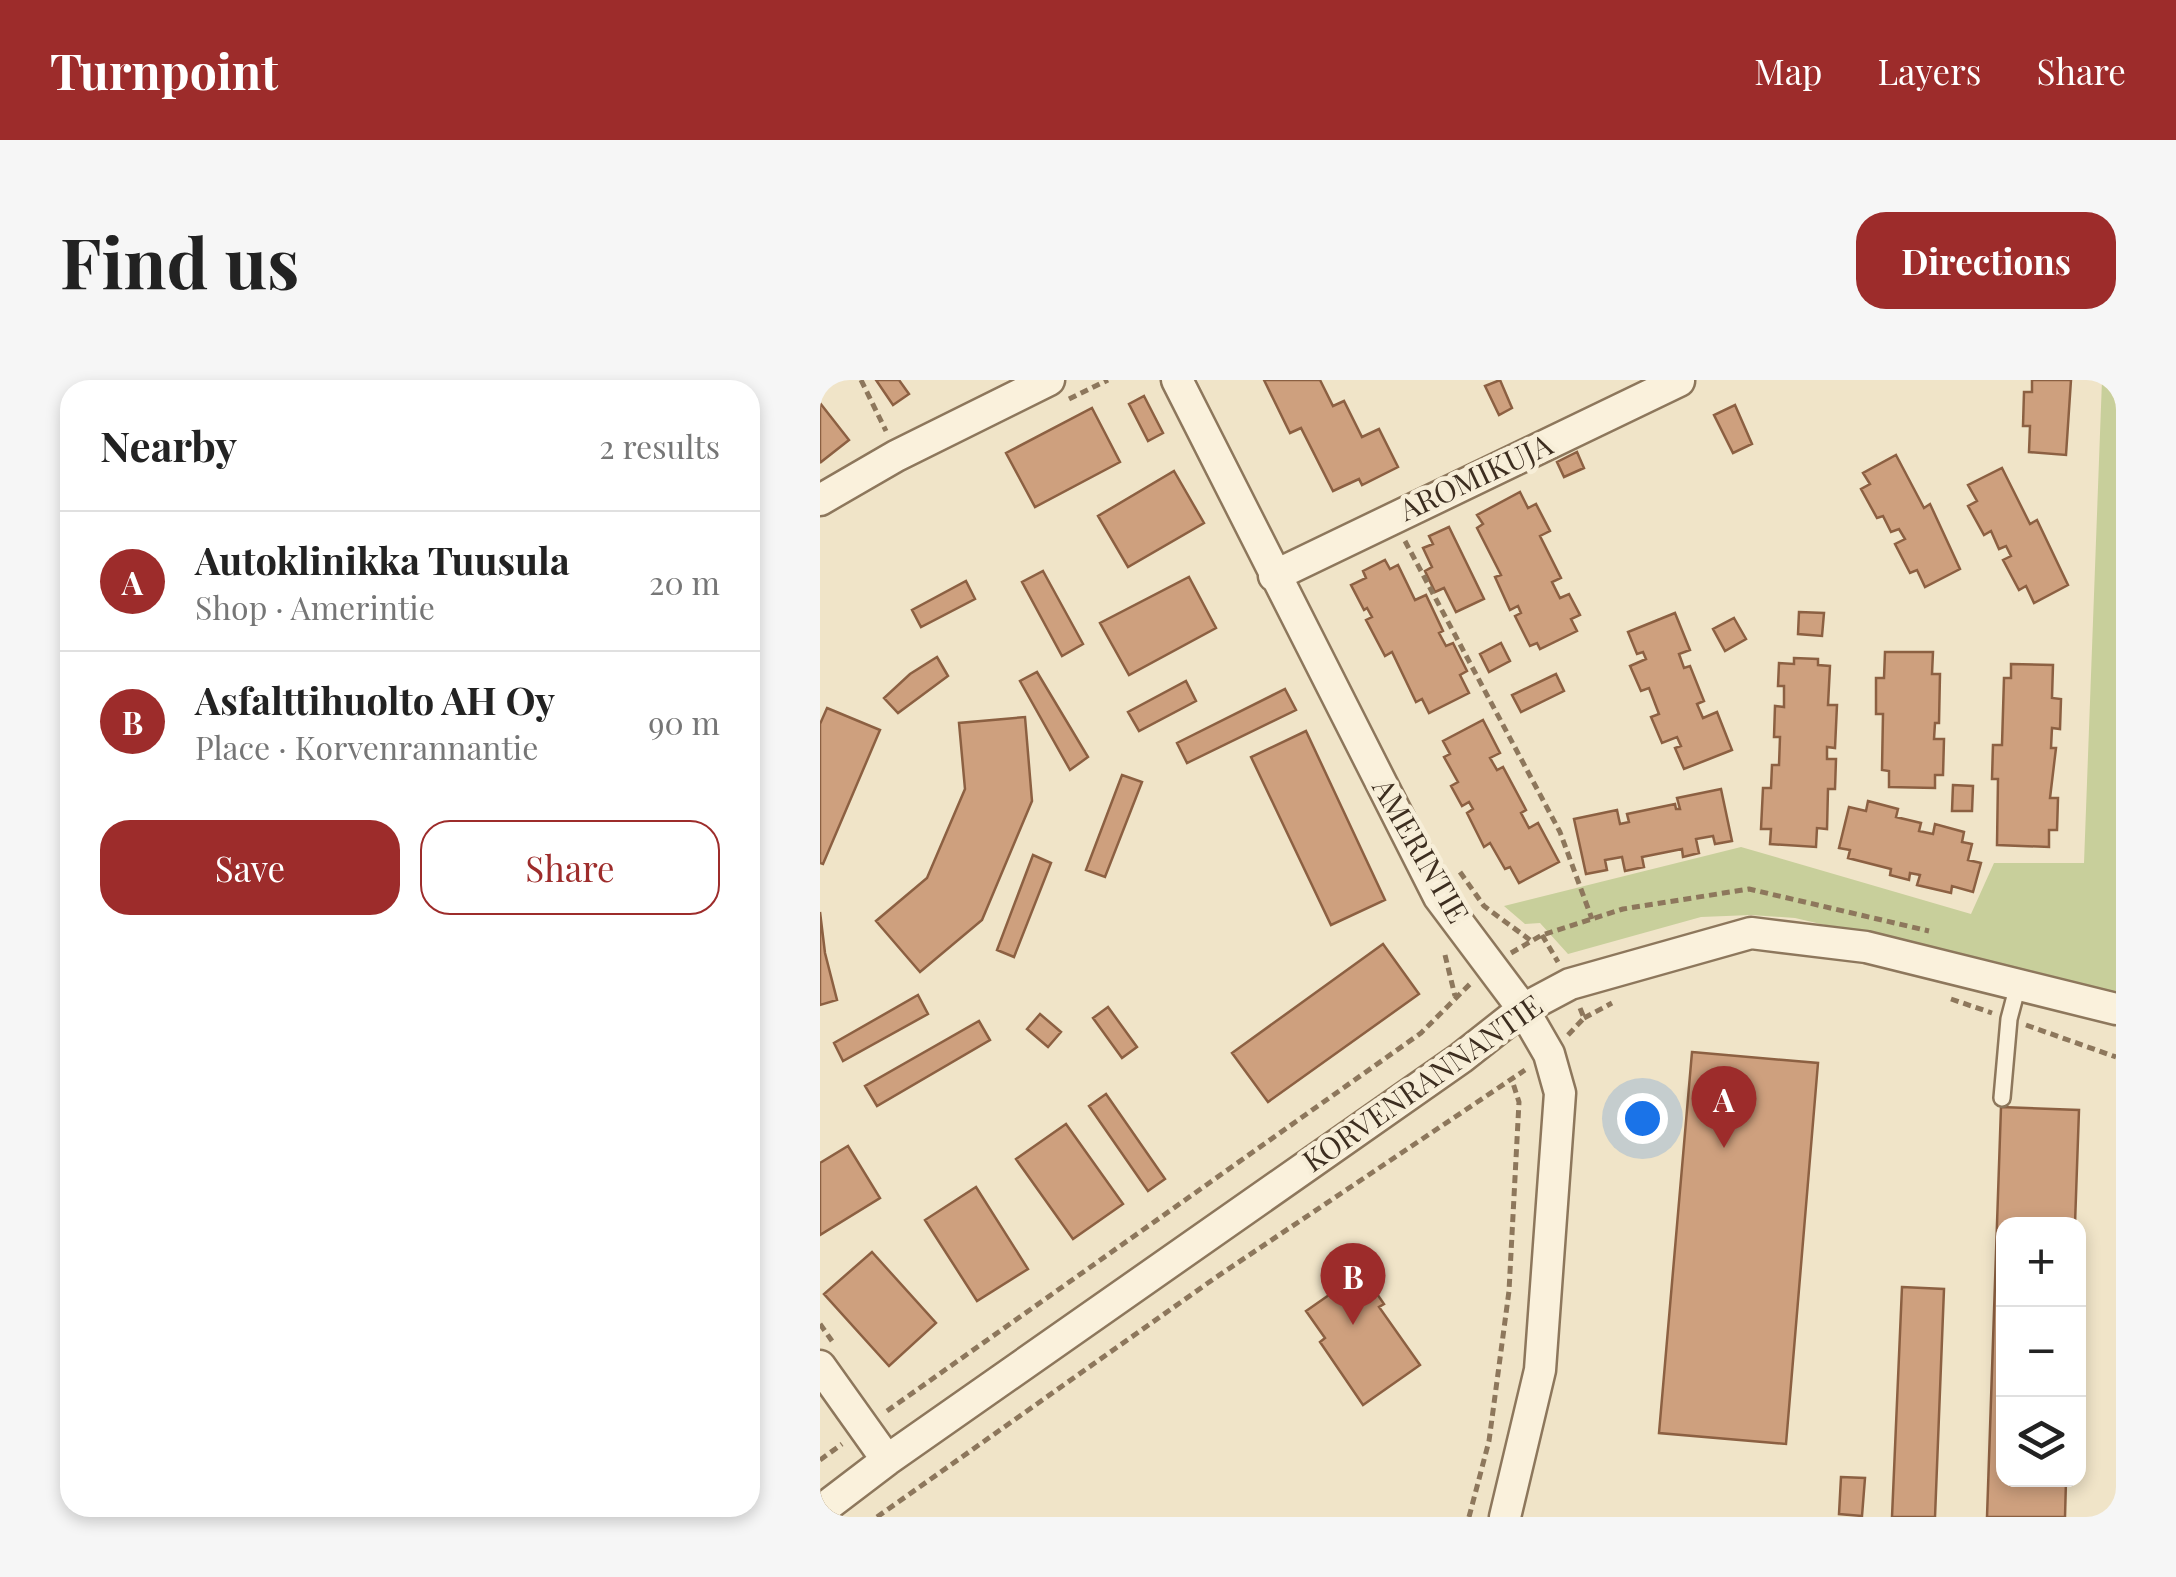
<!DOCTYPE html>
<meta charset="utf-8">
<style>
:root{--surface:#fff;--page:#f6f6f6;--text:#222;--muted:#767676;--line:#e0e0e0;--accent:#9d2c2b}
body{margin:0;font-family:"Playfair Display",serif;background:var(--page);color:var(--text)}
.controls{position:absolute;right:30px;bottom:30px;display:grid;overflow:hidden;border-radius:20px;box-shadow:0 5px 15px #0003}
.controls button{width:90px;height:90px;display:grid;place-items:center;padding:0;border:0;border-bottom:2px solid var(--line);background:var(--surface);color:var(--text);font:50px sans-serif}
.you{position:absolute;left:822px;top:738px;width:35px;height:35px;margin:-25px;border:8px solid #fff;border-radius:50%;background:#1a73e8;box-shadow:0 0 0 15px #1a73e833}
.badge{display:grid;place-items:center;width:65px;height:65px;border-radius:50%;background:var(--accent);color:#fff;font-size:32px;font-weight:700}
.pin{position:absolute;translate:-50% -82px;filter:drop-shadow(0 2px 5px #0008)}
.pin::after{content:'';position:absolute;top:52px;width:35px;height:30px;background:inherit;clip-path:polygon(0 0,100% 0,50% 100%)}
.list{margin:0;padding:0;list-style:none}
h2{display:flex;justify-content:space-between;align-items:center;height:130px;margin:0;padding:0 40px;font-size:42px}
h2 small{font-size:32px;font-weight:400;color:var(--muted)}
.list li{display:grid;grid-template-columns:65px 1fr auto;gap:30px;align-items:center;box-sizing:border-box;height:140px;padding:0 40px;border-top:2px solid var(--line)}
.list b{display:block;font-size:38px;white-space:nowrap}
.list p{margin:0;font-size:32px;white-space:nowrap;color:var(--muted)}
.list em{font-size:32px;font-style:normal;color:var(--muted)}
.actions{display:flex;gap:20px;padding:30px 40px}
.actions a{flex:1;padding:22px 0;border:2px solid var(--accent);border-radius:30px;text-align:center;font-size:35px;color:var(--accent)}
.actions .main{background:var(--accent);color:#fff}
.icon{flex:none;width:55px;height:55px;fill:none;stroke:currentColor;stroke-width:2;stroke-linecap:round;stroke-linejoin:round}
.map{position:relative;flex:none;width:1296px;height:1137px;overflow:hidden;border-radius:30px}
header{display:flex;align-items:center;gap:60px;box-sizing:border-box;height:140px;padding:0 50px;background:var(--accent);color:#fff}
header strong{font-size:48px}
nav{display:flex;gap:55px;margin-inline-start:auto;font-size:35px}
.intro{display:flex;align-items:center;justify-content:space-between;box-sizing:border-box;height:240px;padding:0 60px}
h1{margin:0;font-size:70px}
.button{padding:25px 45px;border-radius:30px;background:var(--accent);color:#fff;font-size:35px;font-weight:700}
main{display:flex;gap:60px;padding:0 60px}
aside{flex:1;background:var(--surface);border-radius:30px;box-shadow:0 5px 15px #0003}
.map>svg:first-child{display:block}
</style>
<header>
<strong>Turnpoint</strong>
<nav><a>Map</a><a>Layers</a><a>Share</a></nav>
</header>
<div class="intro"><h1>Find us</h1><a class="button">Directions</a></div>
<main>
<aside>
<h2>Nearby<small>2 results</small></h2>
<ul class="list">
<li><span class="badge">A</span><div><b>Autoklinikka Tuusula</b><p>Shop · Amerintie</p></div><em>20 m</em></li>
<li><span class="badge">B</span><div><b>Asfalttihuolto AH Oy</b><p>Place · Korvenrannantie</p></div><em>90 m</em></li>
</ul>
<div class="actions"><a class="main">Save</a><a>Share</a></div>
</aside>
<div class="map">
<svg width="1296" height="1137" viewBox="0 0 1296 1137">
<rect width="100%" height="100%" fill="#f0e4c8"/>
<path fill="#c8cf9b" d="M1282,0H1296V613L975,538L931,535L881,537L748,574L720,543L705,544L684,526L921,467L1151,534L1174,483H1264Z"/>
<path fill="#cea07e" stroke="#8c6042" stroke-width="2.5" d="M56,0H79L89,14L73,25Z
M444,0H500L513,26L524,21L542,57L559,49L578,87L542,105L539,99L513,111L481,48L470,53Z
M680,0L692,28L679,35L665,6Z
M1212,0H1251L1246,75L1209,72L1210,46H1203L1204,12H1212Z
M324,16L343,53L328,61L309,24Z
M0,23L29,60L1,82L0,80Z
M915,25L932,64L913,73L894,35Z
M272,28L300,82L215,127L186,73Z
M757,72L764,88L744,97L737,82Z
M1076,75L1104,128L1110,124L1140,189L1105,207L1097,190L1090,193L1075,164L1085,159L1079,149L1071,152L1063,136L1057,138L1041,109L1050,104L1043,93Z
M1182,88L1210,144L1217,140L1248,205L1214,223L1206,206L1199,210L1183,180L1191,176L1186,166L1179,169L1171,151L1164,155L1148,126L1157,121L1148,105Z
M354,91L384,143L308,187L278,136Z
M700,112L708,128L716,124L730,151L720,156L741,198L732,202L740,218L749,214L760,235L751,239L757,251L720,269L717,263L710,266L695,236L701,233L698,226L690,230L675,197L681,195L657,148L663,144L657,135Z
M629,147L664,219L636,232L624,208L615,212L605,191L612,187L603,168L613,164L609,156Z
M565,180L570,189L578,185L595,220L606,215L623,251L619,253L626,266L633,263L647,291L640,295L649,313L609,333L602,319L596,322L572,272L565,276L546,240L552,237L547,228L544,230L531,205L546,198L543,191Z
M223,191L263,264L242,276L202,202Z
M369,197L396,248L309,295L280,243Z
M146,201L155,219L101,247L92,230Z
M979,232L1004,233L1002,256L978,254Z
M855,233L870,270L859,274L864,288L870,286L884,321L877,324L883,338L897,332L912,370L864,389L855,368L861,366L857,357L842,363L831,337L839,334L829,308L821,311L810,286L826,279L823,272L817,274L808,252Z
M914,238L926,259L905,271L893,249Z
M681,263L690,281L669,292L660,274Z
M1065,272H1113L1112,294H1120L1119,343H1115L1114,359H1124L1123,395H1115V408L1069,407V391L1062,390L1063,334H1056V298H1064Z
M117,277L128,296L78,333L64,318L90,294Z
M974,278L998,279V285L1010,286L1008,325H1017L1015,368L1007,367V379H1016L1015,409H1008L1007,449L997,448L996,467L950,464L951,449H941L943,408H951L952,385H959L960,357H954L955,326L964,327V306H958L959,283L974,284Z
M1191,284L1233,285L1232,318L1241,319L1240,349L1232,348L1231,368H1236L1230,418H1238L1237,450H1229V467L1177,465L1178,399H1172L1173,365H1182L1184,298H1191Z
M217,292L268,377L250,390L200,301Z
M736,294L744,311L701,332L692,315Z
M366,301L376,321L319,351L308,332Z
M465,309L476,330L367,383L357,363Z
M7,328L60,350L3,484L0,483V344Z
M205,337L212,421L162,540L100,592L56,541L107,498L145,409L139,343Z
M663,340L680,373L670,378L677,390L683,387L706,430L701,433L709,448L718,443L739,482L699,503L690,487L685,489L670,463L664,467L647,433L653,429L649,422L642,426L631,406L638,402L624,377L630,374L623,361Z
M486,351L565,520L511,545L431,377Z
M302,395L322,402L285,497L266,490Z
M1133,405L1153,406L1152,431H1132Z
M901,409L912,461L895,464L893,456L876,459L879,473L863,477L862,469L822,477L824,487L805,491L802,477L785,480L787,490L766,494L754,439L797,430L800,444L809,442L807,434L855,424L856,429H860L857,418Z
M1048,421L1078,429L1076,437L1101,443L1099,451L1113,454L1115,444L1144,452L1142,462L1152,464L1148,480L1161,483L1153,512L1132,506L1131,513L1097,505L1100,495L1090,493L1089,500L1070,495L1071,489L1028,478L1030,470L1019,468L1029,427L1046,431Z
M213,475L231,483L194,577L177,570Z
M0,532L5,573L17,620L0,625Z
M563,564L599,614L448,722L412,673Z
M98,615L108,634L23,681L14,663Z
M288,627L317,667L302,678L273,638Z
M220,634L241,652L228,667L207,649Z
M159,641L170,660L57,726L45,706Z
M872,672L998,683L966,1064L839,1053Z
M286,714L345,799L328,811L269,726Z
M1181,727L1259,730L1255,844H1184V1100H1246L1245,1137H1167Z
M246,744L303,824L253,859L196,779Z
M28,766L60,818L0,855V783Z
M156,807L208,889L157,921L105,840Z
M52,872L116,943L69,986L4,914Z
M542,892L564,924L559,927L600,985L543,1025L500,962L505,958L486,931Z
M1082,907L1124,909L1115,1137H1072Z
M1021,1097L1045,1098L1042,1136L1019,1134Z"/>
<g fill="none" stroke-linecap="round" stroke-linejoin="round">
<defs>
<path id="service" d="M1182,718L1189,639L1198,605"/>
<path id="minor" d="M357,0L619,517L703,629L729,674L740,713L720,990L685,1137
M0,120L76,76L229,0
M454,196L859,1
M0,986L67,1080
M0,1131L67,1080L641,678L703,629L750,604L931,553L1046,567L1296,629"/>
</defs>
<use href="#service" stroke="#8d775c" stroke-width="20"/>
<use href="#minor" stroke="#8d775c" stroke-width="35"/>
<path stroke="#8d775c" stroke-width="5" stroke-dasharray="8 5" stroke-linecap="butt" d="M41,0L66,51
M249,19L288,0
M585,161L740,452L772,539
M640,492L664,526L710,560
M722,555L738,582
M691,573L722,555L803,529L929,509L1109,551
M625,575L635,616
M1131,619L1172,633
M764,638L792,623
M1206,645L1296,677
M748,655L764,638L760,628
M0,944L12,961
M67,1031L601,653L650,604
M0,1080L22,1064
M57,1137L395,898L705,690
M649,1137L669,1061L689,911L699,722L692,700"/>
<use href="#service" stroke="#faf1dc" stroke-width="15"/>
<use href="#minor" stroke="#faf1dc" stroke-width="30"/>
</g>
<g text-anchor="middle" stroke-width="9" stroke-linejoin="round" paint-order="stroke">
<g font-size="30" fill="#3d2e20" stroke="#f7eed8">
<text transform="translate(656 98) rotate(-25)" y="10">AROMIKUJA</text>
<text transform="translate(600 471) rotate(60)" y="10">AMERINTIE</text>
<text transform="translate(603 704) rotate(-35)" y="10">KORVENRANNANTIE</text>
</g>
</g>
</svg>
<div class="controls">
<button>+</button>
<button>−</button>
<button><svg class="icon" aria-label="layers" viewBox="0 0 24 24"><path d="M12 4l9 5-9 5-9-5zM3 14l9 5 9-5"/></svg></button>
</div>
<div class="you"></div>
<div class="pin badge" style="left:904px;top:768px">A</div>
<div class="pin badge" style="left:533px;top:945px">B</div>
</div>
</main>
